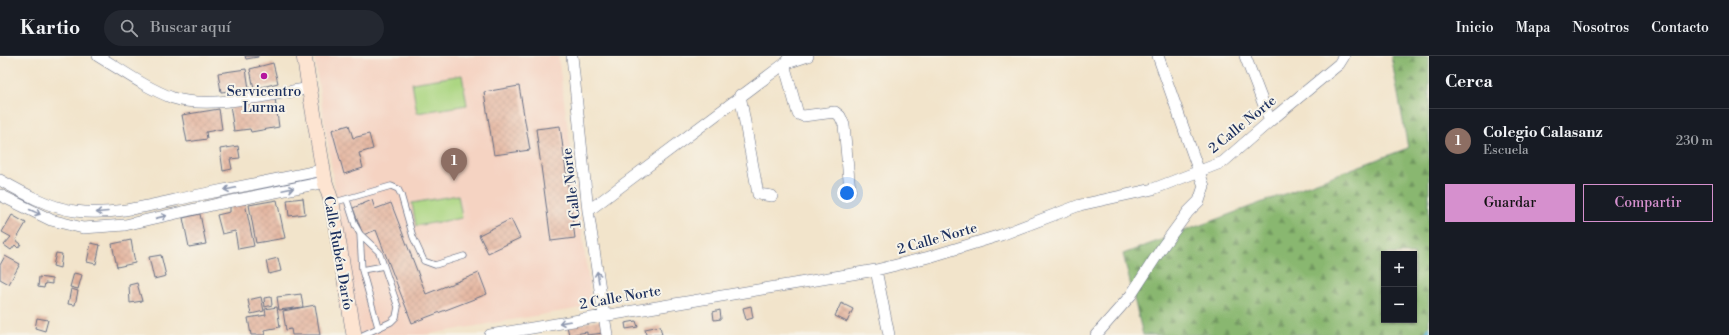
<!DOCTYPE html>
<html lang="es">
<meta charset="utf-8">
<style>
:root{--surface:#171b24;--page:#242831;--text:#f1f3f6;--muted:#9ea1a6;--line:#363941;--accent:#d690ce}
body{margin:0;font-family:"Libre Bodoni",serif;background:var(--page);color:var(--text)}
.controls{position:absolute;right:12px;bottom:12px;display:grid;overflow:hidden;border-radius:0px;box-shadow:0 1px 3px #0004}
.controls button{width:36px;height:36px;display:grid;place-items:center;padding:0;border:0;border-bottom:1px solid var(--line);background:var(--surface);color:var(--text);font:20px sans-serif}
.you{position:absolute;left:847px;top:137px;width:14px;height:14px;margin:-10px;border:3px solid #fff;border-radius:50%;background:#1a73e8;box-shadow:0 0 0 6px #1a73e833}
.badge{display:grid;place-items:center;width:26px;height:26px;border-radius:50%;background:var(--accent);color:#fff;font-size:13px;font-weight:700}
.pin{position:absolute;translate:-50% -33px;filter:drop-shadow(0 1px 2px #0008)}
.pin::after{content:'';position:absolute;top:21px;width:14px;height:12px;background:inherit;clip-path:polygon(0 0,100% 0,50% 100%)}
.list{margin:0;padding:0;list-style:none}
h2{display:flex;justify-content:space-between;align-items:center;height:52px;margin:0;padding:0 16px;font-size:17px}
h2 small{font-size:13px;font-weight:400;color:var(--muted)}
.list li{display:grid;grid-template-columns:26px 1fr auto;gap:12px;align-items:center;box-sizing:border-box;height:64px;padding:0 16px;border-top:1px solid var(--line)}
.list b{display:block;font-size:15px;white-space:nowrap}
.list p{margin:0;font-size:13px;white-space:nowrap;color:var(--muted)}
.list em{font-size:13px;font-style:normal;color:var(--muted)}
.actions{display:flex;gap:8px;padding:12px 16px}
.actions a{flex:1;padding:9px 0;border:1px solid var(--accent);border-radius:0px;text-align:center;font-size:14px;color:var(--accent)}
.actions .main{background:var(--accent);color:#111}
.icon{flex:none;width:22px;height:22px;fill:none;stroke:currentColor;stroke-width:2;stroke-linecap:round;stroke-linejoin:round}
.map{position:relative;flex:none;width:1429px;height:279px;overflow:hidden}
header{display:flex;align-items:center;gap:24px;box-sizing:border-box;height:56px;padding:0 20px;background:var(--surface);border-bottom:1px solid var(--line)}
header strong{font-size:19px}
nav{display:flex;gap:22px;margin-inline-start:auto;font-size:14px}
.search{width:280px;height:36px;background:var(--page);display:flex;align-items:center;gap:10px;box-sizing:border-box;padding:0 14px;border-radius:22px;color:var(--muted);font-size:15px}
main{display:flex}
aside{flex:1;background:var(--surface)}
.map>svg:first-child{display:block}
</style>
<header>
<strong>Kartio</strong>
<div class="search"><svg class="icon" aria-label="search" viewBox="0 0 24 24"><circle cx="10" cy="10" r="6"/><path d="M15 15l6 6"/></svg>Buscar aquí</div>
<nav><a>Inicio</a><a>Mapa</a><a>Nosotros</a><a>Contacto</a></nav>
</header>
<main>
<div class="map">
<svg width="1429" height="279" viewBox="0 0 1429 279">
<defs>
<pattern id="forest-firs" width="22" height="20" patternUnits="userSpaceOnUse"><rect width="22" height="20" fill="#89b770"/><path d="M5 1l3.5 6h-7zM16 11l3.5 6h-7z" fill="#6f955f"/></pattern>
<pattern id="building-cross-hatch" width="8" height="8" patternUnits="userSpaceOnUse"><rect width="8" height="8" fill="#e4b49e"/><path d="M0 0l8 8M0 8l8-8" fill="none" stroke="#c39b8a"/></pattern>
</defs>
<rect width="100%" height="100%" fill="#f7f3e8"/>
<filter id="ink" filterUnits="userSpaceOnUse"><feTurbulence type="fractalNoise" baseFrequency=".025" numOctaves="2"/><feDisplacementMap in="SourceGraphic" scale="8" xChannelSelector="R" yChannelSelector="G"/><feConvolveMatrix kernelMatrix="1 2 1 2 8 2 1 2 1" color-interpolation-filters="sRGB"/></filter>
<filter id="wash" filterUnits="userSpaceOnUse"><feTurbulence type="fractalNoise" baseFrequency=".012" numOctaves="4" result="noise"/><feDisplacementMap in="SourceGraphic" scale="16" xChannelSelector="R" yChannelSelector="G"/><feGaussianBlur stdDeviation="0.9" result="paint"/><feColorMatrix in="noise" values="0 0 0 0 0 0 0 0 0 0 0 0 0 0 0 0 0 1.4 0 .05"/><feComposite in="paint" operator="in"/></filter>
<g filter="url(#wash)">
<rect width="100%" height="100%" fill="#f2e4cb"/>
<path fill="#f5d3c2" d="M314,0H558L592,250L424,279H358Z"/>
<path fill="url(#forest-firs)" stroke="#527367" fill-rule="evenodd" d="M1391,0H1429V279H1143L1123,198L1408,92ZM1384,198H1414V264H1384Z"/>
<path fill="#acd682" stroke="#648270" d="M462,19L467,49L417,57L412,27Z
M458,139L462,162L416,170L412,147Z"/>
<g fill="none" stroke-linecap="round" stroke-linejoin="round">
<path stroke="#58aed4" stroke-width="3.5" d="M1426,279L1429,273"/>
</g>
<g id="blocks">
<path fill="url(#building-cross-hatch)" d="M245,0H258V1L246,3Z
M273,7L278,27L254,33L250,13Z
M246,13L249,33L221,36L218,17Z
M519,30L530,94L494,99L484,36Z
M275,42L279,71L251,76L250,73L234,75L230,49Z
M219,53L222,73L206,76L207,83L187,86L182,59Z
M349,69L353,82L369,78L373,93L359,97L363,112L344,118L332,74Z
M560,70L575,182L551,185L536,73Z
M238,90L240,102L230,103L232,113L223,115L220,93Z
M303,142L305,158L289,160L287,144Z
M277,144L285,182L256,187L249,149Z
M372,144L375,153L391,147L426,238L479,217L487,238L412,267L376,174L363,179L353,152Z
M245,147L254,190L238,193L235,175L222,178L217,159L230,156V150Z
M200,158L206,188L189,191L183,162Z
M12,159L26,167L16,184L21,188L18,192L15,189L11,194L4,189L11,181L2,176Z
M511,163L520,182L488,197L479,179Z
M131,184L135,207L117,211L112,188Z
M91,187L100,189L96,208L87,206Z
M56,197L62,198L60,212L53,210Z
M161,199L166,220L154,223L149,201Z
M5,200L20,208L9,228L0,223V209Z
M278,202L281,215L269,218L266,205Z
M74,217L82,219L78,233L70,231Z
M39,221L52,223V228L45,227L44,232L38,231Z
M137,227L142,245L130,247L129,229Z
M71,233L78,235L75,249L68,248Z
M301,238L303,251L279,254L277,241Z
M261,241L264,255L251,258L248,244Z
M271,241L272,249L265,251L264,242Z
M841,247L853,253L847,266L835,260Z
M315,249L320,279H292L291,273L286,274L283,255Z
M751,250L753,262L746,264L743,252Z
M277,251L280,271L264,274L265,279H251L248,262L266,259L265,253Z
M720,254L721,263L714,264L713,256Z
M37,262L48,264L45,275L35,272Z
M601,264L604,277L587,279V276L569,279L567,270Z
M636,265L638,271L626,273L625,267Z
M660,270L662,279H646L645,273Z"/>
</g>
</g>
<g filter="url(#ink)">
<use href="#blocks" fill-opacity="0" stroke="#666e84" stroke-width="1"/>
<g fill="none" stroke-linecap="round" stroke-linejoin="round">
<defs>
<path id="lane" d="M347,144L355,169L360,178L379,196L398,251L396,261L391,266L363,279
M332,147L391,130L398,133L401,139L413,181L424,205L435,209L464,200
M360,178L362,214L378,271
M362,214L384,210"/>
<path id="street" d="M98,0C123,15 146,32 173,42C210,54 272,38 310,32
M572,0L588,155L607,279
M808,0L784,8L798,58L803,60L835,56L840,60L844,69L850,135
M1245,0L1270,65
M740,39L758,138L772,140
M0,124C21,136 50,152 75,155C113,160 152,149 189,141C234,132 278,123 323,114
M0,139L51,164L83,172L125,169L217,148L325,126
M588,155L784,8L790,0
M876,214L889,279
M490,279L876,214L929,201L1001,179L1080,149L1153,133L1223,106L1270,65L1339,8L1344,0
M1096,279L1131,239L1163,190L1188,156L1199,145L1204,130L1158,0"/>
<path id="secondary" d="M304,0L325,126L332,147L354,279"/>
</defs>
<use href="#lane" stroke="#666e84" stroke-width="7"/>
<use href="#street" stroke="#666e84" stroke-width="12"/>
<use href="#secondary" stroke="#666e84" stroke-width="16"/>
<use href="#lane" stroke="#fff" stroke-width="5.5"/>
<use href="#street" stroke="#fff" stroke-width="11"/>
<use href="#secondary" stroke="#fde4d1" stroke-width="15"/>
</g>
<defs><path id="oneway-shaft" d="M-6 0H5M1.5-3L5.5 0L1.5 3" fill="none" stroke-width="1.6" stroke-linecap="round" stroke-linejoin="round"/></defs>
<g stroke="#8d97ae">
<use href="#oneway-shaft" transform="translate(230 133) rotate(168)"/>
<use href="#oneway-shaft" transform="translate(288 133) rotate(-12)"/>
<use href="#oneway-shaft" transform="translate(35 156) rotate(25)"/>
<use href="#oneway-shaft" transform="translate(102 156) rotate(175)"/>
<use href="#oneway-shaft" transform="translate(161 161) rotate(-13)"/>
<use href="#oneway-shaft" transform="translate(598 221) rotate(-99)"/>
<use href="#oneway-shaft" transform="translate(565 266) rotate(170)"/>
</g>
</g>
<circle fill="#b5179e" stroke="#f7f3e8" stroke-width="1.5" cx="264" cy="20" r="4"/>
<g text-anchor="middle" stroke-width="4" stroke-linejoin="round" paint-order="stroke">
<g font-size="14" fill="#1b2f5e" stroke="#f7f3e8">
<text x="264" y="40">Servicentro<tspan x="264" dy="16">Lurma</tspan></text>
</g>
<g font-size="14" fill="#1b2f5e" stroke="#f7f3e8">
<text transform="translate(1242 68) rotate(-39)" y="5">2 Calle Norte</text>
<text transform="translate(571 132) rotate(-97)" y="5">1 Calle Norte</text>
<text transform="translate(937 182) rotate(-16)" y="5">2 Calle Norte</text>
<text transform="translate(339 197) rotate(80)" y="5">Calle Rubén Darío</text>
<text transform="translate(620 241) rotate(-10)" y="5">2 Calle Norte</text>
</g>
</g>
</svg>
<div class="controls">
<button>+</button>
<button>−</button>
</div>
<div class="you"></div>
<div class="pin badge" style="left:454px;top:125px;background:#8d6e63">1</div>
</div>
<aside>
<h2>Cerca<small></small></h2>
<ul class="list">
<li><span class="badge" style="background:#8d6e63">1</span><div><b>Colegio Calasanz</b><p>Escuela</p></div><em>230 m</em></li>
</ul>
<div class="actions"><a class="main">Guardar</a><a>Compartir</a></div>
</aside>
</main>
